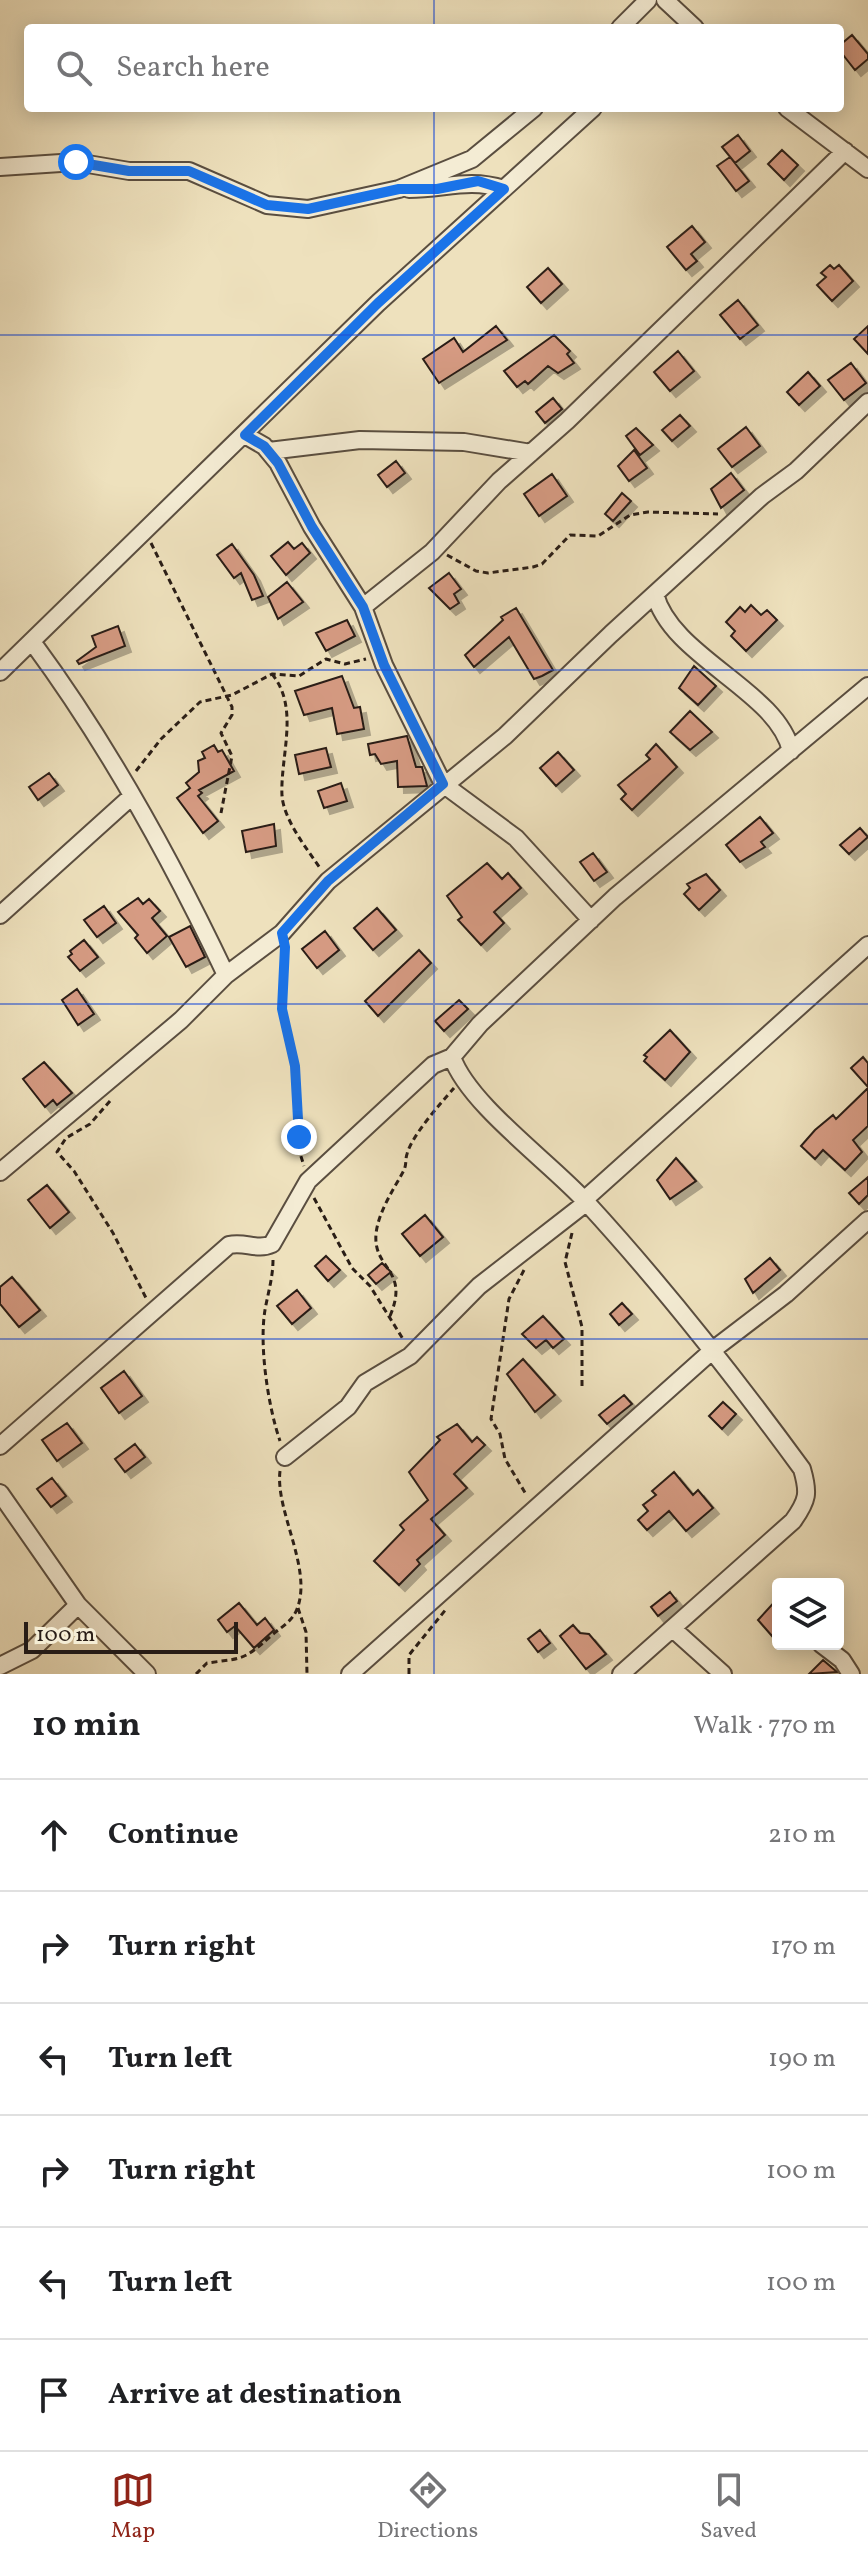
<!DOCTYPE html>
<meta charset="utf-8">
<style>
:root{--surface:#fff;--page:#f6f6f6;--text:#202124;--muted:#757577;--line:#e0e0e0;--accent:#8f2418}
body{margin:0;font-family:Vollkorn,serif;background:var(--page);color:var(--text)}
.controls{position:absolute;right:24px;bottom:24px;display:grid;overflow:hidden;border-radius:8px;box-shadow:0 4px 20px #0003}
.controls button{width:72px;height:72px;display:grid;place-items:center;padding:0;border:0;border-bottom:2px solid var(--line);background:var(--surface);color:var(--text);font:40px sans-serif}
.scale{position:absolute;left:24px;bottom:20px;width:214px;box-sizing:border-box;padding-left:8px;border:4px solid #291d16;border-top:0;font-size:22px;line-height:28px;white-space:nowrap;color:#291d16;-webkit-text-stroke:6px #f4ecd4;paint-order:stroke}
.stop{position:absolute;width:24px;height:24px;margin:-18px;border:6px solid #1a73e8;border-radius:50%;background:#fff}
.stop.end{background:#1a73e8;border-color:#fff;box-shadow:0 2px 8px #0008}
.list{margin:0;padding:0;list-style:none}
h2{display:flex;justify-content:space-between;align-items:center;height:104px;margin:0;padding:0 32px;font-size:34px}
h2 small{font-size:26px;font-weight:400;color:var(--muted)}
.list li{display:grid;grid-template-columns:52px 1fr auto;gap:24px;align-items:center;box-sizing:border-box;height:112px;padding:0 32px;border-top:2px solid var(--line)}
.list b{display:block;font-size:30px;white-space:nowrap}
.list em{font-size:26px;font-style:normal;color:var(--muted)}
.icon{flex:none;width:44px;height:44px;fill:none;stroke:currentColor;stroke-width:2;stroke-linecap:round;stroke-linejoin:round}
.map{position:relative;flex:none;width:868px;height:1674px;overflow:hidden}
.search{position:absolute;background:var(--surface);box-shadow:0 4px 20px #0003;left:24px;right:24px;top:24px;height:88px;display:flex;align-items:center;gap:20px;box-sizing:border-box;padding:0 28px;border-radius:8px;color:var(--muted);font-size:30px}
.sheet{height:776px;background:var(--surface)}
nav{display:flex;justify-content:space-around;align-items:center;box-sizing:border-box;height:112px;border-top:2px solid var(--line);background:var(--surface);font-size:22px;color:var(--muted)}
nav a{display:grid;justify-items:center;gap:4px}
nav .on{color:var(--accent)}
.map>svg:first-child{display:block}
</style>
<div class="map">
<svg width="868" height="1674" viewBox="0 0 868 1674">
<defs>
<filter id="shadow"><feDropShadow dx="6" dy="6" stdDeviation="0" flood-color="#0004"/></filter>
</defs>
<rect width="100%" height="100%" fill="#eee1bd"/>
<filter id="stains"><feTurbulence type="fractalNoise" baseFrequency=".0025" numOctaves="4"/><feColorMatrix values="0 0 0 0 .2 0 0 0 0 .09 0 0 0 0 .02 0 0 0 .5 -.17"/></filter>
<radialGradient id="worn" r=".72"><stop offset=".6" stop-color="#630" stop-opacity="0"/><stop offset="1" stop-color="#630" stop-opacity=".3"/></radialGradient>
<path fill="#d69b83" stroke="#291d16" stroke-width="2" filter="url(#shadow)" d="M852,35L868,54V59L855,70L840,51V45Z
M738,135L750,151L735,163L722,147Z
M782,150L798,165L784,180L768,164Z
M730,157L749,181L736,191L717,166Z
M692,226L705,242L691,254L697,261L686,270L667,247Z
M830,265L834,269L839,265L853,281L832,301L817,285L826,277L821,273Z
M548,268L562,284L541,303L527,287Z
M738,300L758,325L740,339L720,315Z
M496,326L507,340L439,383L423,359L454,338L463,352Z
M868,326V354L854,339Z
M554,335L570,351L567,354L574,363L558,373L548,366L528,384L525,381L517,387L504,371Z
M678,351L694,371L670,391L654,372Z
M851,363L866,383L844,400L828,380Z
M808,372L820,386L799,405L787,392Z
M553,398L562,409L545,423L536,412Z
M680,415L690,426L672,441L662,430Z
M746,427L760,446L732,467L718,449Z
M636,428L653,445L640,455L626,436Z
M634,450L647,468L629,481L618,466Z
M396,461L405,473L387,487L378,475Z
M731,473L744,490L721,508L711,489Z
M552,474L567,496L539,516L524,494Z
M622,493L631,501L613,521L605,514Z
M288,542L294,549L302,543L310,553L286,575L271,556Z
M232,544L254,575L263,596L252,600L241,573L234,578L217,555Z
M449,573L461,589L454,594L459,603L450,609L429,588Z
M287,582L303,602L278,619L268,597Z
M751,605L761,615L767,610L777,620L746,651L731,636L735,631L726,622L740,607L745,612Z
M516,608L553,670L542,676L534,679L509,637L474,667L465,655L503,620L501,617Z
M347,620L355,636L326,651L316,633Z
M118,626L125,646L79,664L77,661L96,647L92,636Z
M694,666L716,686L698,705L679,688Z
M342,676L354,708L360,707L364,729L337,734L332,708L304,715L295,691Z
M690,711L712,732L690,750L670,732Z
M407,736L416,767H422L427,786L398,787L397,761L381,764L375,754L370,755L368,744Z
M656,744L677,767L632,810L621,799L626,794L618,785L650,759L646,755Z
M214,745L218,752L222,750L234,771L199,790L202,793L198,796L218,821L203,833L177,798L190,788L186,783L199,772L198,761L205,758L202,752Z
M326,748L331,767L299,774L295,755Z
M558,752L574,770L556,786L540,768Z
M49,773L58,785L38,800L29,787Z
M341,783L347,801L324,808L318,791Z
M760,817L773,833L761,842L765,847L740,862L726,845Z
M274,824L276,846L246,852L242,831Z
M860,828L868,837L849,854L840,845Z
M593,853L607,872L594,881L580,862Z
M487,863L502,879L508,873L521,888L494,912L504,923L481,945L458,920L462,917L447,896Z
M706,874L720,890L699,910L684,894L690,888L687,884Z
M138,898L143,904L149,899L160,911L152,918L167,936L147,953L135,938L138,935L118,912Z
M104,906L116,923L97,937L84,920Z
M377,908L396,930L373,950L354,928Z
M190,926L205,957L186,967L169,937Z
M325,931L339,950L317,968L302,949Z
M84,940L98,957L80,971L68,957L72,954L70,951Z
M419,950L431,963L378,1016L365,1001Z
M77,989L94,1014L78,1025L62,1000Z
M459,1000L468,1009L444,1031L435,1021Z
M670,1030L690,1052L665,1080L644,1061L647,1057L644,1055Z
M863,1057L868,1063V1087L851,1068Z
M44,1062L72,1093L57,1105L53,1100L45,1107L23,1079Z
M868,1088V1126L853,1140L862,1152L845,1170L823,1150L815,1159L801,1146L815,1130L833,1115L836,1119Z
M676,1158L696,1181L670,1199L657,1180Z
M868,1177V1195L859,1204L849,1193Z
M47,1185L69,1212L50,1228L28,1200Z
M425,1215L443,1237L420,1256L402,1234Z
M326,1256L340,1270L328,1281L315,1266Z
M770,1258L780,1270L753,1293L745,1279Z
M382,1263L391,1272L376,1284L368,1275Z
M12,1277L40,1310L19,1327L0,1304V1287Z
M297,1290L311,1308L292,1324L277,1306Z
M622,1303L632,1314L619,1325L610,1314Z
M543,1316L564,1339L553,1348L546,1340L536,1348L522,1334Z
M523,1359L555,1395L535,1412L507,1374Z
M124,1371L142,1396L119,1413L101,1388Z
M624,1395L632,1404L607,1424L599,1415Z
M723,1402L736,1414L722,1429L709,1416Z
M67,1423L82,1443L57,1461L42,1440Z
M457,1424L472,1442L477,1437L485,1445L454,1474L467,1488L431,1519L445,1535L417,1560L420,1564L399,1585L374,1561L404,1530L400,1525L428,1500L409,1472L440,1440L437,1437Z
M135,1444L145,1457L125,1472L115,1459Z
M674,1472L693,1495L698,1490L713,1508L686,1531L669,1511L647,1530L638,1520L648,1511L643,1505L656,1495L652,1491Z
M52,1478L66,1496L51,1507L37,1489Z
M670,1592L677,1601L658,1616L651,1607Z
M778,1598V1631L772,1636L758,1620Z
M239,1603L257,1625L265,1618L274,1630L254,1648L235,1626L227,1632L218,1620Z
M573,1625L580,1633L589,1634L606,1654L586,1669L560,1636Z
M540,1630L550,1643L538,1652L528,1639Z
M823,1660L837,1672L809,1674Z"/>
<g fill="none" stroke-linecap="round" stroke-linejoin="round">
<defs>
<path id="minor" d="M665,0L695,28
M620,28L648,0
M787,108L868,169
M0,167L76,162L129,171H189L267,205L308,209L399,189L472,159L534,108
M409,189C446,189 467,178 504,189
M245,435L264,446L278,463L312,527L363,607L384,665L443,784L516,838L591,920
M269,451L360,440L464,442L531,453
M655,594C671,657 778,691 791,751
M363,607L432,552L499,481L567,421L845,151
M33,643C109,746 171,859 226,975
M0,672L378,303L593,108
M0,915L132,796
M0,1172L181,1020L226,975L282,933L328,881L505,736L611,634L762,496L796,471L868,402
M584,1200L868,945
M0,1446L229,1245C245,1241 257,1251 272,1244L308,1181L433,1065L452,1057
M285,1457L348,1407L365,1383L410,1356L479,1286L587,1202
M0,1493L78,1605L147,1674
M673,1629L723,1674
M821,1644L842,1660L851,1674
M0,1666L32,1650L78,1605
M350,1674L714,1349L786,1294L868,1220
M621,1674L793,1521C808,1500 809,1493 802,1469C734,1376 665,1288 587,1203C551,1163 469,1105 452,1057L480,1024L615,897L868,686"/>
</defs>
<use href="#minor" stroke="#5a4e40" stroke-width="20"/>
<path stroke="#291d16" stroke-width="3" stroke-dasharray="6 4" stroke-linecap="butt" d="M151,543L232,707V715L221,733L232,756L221,813
M447,555L476,571L488,573L533,567L542,564L570,535L598,536L630,515L648,512L718,514
M272,674C300,708 280,756 282,796C284,820 307,849 320,868
M136,771L161,739L200,702L232,695L272,674L299,676L326,659L345,664L366,659
M285,948L282,1009L295,1066L299,1150L304,1166
M110,1101L90,1124L66,1138L57,1152L74,1171L113,1233L146,1298
M314,1198L352,1268L370,1286L403,1339
M572,1233L565,1262L582,1327V1386
M273,1260C273,1277 268,1293 265,1310C259,1346 268,1406 280,1441
M524,1270L509,1299L491,1419L500,1434L505,1459L527,1496
M390,1316C410,1269 373,1270 376,1234C378,1213 393,1190 403,1172C407,1165 405,1160 407,1154C412,1135 441,1103 454,1088
M298,1608L306,1632L307,1674
M196,1674L207,1663C243,1658 243,1661 272,1635C281,1627 292,1622 297,1609C313,1569 275,1511 280,1471
M409,1674V1655L447,1608"/>
<use href="#minor" stroke="#f4ecd4" stroke-width="16"/>
</g>
<g fill="none" stroke-linecap="round" stroke-linejoin="round">
<path stroke="#1a73e8" stroke-width="10" d="M76,162L129,171H189L267,205L308,209L399,189H437L478,181L504,189L378,303L245,435L264,446L278,463L312,527L363,607L384,665L443,784L328,881L282,933L285,947L282,1009L295,1066L299,1137"/>
</g>
<path fill="none" stroke="#1d4ed8" stroke-width="2" stroke-opacity="0.55" d="M434,0V28M434,108V1674M0,335H868M0,670H868M0,1004H868M0,1339H868"/>
<rect width="100%" height="100%" filter="url(#stains)"/>
<rect width="100%" height="100%" fill="url(#worn)"/>
</svg>
<div class="controls">
<button><svg class="icon" aria-label="layers" viewBox="0 0 24 24"><path d="M12 4l9 5-9 5-9-5zM3 14l9 5 9-5"/></svg></button>
</div>
<div class="scale">100 m</div>
<div class="stop" style="left:76px;top:162px"></div>
<div class="stop end" style="left:299px;top:1137px"></div>
<div class="search"><svg class="icon" aria-label="search" viewBox="0 0 24 24"><circle cx="10" cy="10" r="6"/><path d="M15 15l6 6"/></svg>Search here</div>
</div>
<section class="sheet">
<h2>10 min<small>Walk · 770 m</small></h2>
<ul class="list">
<li><svg class="icon" aria-label="ahead" viewBox="0 0 24 24"><path d="M12 20V5M6 11l6-6 6 6"/></svg><div><b>Continue</b></div><em>210 m</em></li>
<li><svg class="icon" aria-label="right" viewBox="0 0 24 24"><path d="M7 20v-9h11M14 6l5 5-5 5"/></svg><div><b>Turn right</b></div><em>170 m</em></li>
<li><svg class="icon" aria-label="left" viewBox="0 0 24 24"><path d="M17 20v-9H6M10 6l-5 5 5 5"/></svg><div><b>Turn left</b></div><em>190 m</em></li>
<li><svg class="icon" aria-label="right" viewBox="0 0 24 24"><path d="M7 20v-9h11M14 6l5 5-5 5"/></svg><div><b>Turn right</b></div><em>100 m</em></li>
<li><svg class="icon" aria-label="left" viewBox="0 0 24 24"><path d="M17 20v-9H6M10 6l-5 5 5 5"/></svg><div><b>Turn left</b></div><em>100 m</em></li>
<li><svg class="icon" aria-label="arrive" viewBox="0 0 24 24"><path d="M6 21V4h12l-3 4 3 4H6"/></svg><div><b>Arrive at destination</b></div></li>
</ul>
</section>
<nav>
<a class="on"><svg class="icon" aria-label="map" viewBox="0 0 24 24"><path d="M3 6l6-2 6 2 6-2v14l-6 2-6-2-6 2zM9 4v14M15 6v14"/></svg>Map</a>
<a><svg class="icon" aria-label="directions" viewBox="0 0 24 24"><path d="M12 3l9 9-9 9-9-9zM9 14v-3h6M13 9l2 2-2 2"/></svg>Directions</a>
<a><svg class="icon" aria-label="saved" viewBox="0 0 24 24"><path d="M7 4h10v16l-5-4-5 4z"/></svg>Saved</a>
</nav>
